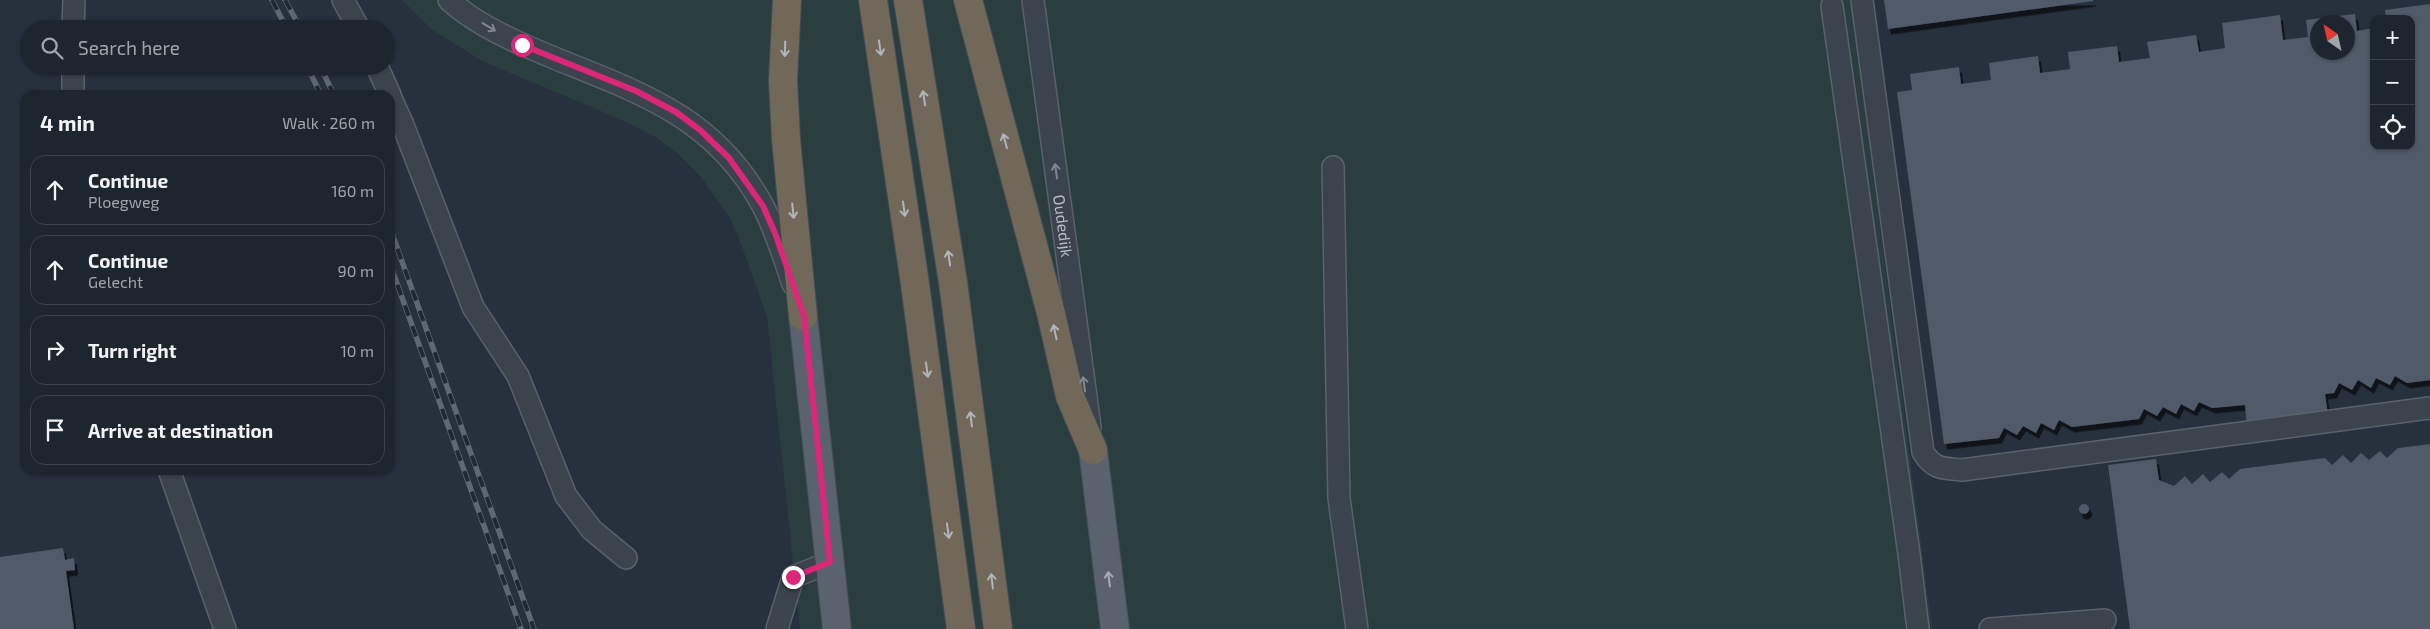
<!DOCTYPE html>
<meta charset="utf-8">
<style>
:root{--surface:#1d252e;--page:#2a313a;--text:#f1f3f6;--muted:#a0a5aa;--line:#3b424a}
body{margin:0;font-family:"Exo 2",sans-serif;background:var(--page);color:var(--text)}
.controls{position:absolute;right:15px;top:15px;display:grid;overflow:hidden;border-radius:10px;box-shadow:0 1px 4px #0004}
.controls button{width:45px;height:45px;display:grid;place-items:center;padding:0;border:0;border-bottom:1px solid var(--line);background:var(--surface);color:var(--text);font:25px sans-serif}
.compass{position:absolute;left:2310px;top:15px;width:45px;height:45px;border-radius:50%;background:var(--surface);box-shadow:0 1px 4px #0004;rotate:326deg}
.stop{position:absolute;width:15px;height:15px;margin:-11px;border:4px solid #db2777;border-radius:50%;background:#fff}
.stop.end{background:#db2777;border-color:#fff;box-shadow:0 1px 5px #0008}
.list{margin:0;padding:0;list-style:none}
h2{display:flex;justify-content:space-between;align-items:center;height:65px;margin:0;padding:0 20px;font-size:21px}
h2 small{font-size:16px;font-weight:400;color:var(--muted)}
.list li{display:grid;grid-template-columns:32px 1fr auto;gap:15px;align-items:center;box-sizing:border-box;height:70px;margin:0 10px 10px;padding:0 10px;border:1px solid var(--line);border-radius:15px}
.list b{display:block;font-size:19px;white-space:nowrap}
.list p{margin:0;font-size:16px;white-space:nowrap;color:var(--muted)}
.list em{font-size:16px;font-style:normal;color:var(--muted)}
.icon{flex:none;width:28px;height:28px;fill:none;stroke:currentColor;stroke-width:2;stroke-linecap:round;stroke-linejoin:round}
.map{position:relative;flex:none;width:2430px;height:629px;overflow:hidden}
.search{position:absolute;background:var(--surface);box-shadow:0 1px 4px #0004;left:20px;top:20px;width:375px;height:55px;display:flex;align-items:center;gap:12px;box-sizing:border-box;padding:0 18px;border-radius:28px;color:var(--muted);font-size:19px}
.panel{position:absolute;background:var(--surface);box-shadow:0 1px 4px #0004;left:20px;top:90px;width:375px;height:385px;border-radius:15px}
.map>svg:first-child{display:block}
</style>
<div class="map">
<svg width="2430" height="629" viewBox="0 0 2430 629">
<defs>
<filter id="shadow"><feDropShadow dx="3" dy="5.5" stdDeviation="0" flood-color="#0009"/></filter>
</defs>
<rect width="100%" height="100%" fill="#27313d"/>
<path fill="#2a3e3f" d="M402,0H1851L1932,629H800L767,317L740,241L730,218L701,177L677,153L657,138L622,120L482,61L430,28Z"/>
<path fill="#515a67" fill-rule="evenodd" filter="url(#shadow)" d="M1884,0H2093V1L1888,29Z
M2430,4V380L2407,383L2395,376L2390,385L2376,378L2371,388L2358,380L2352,390L2339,383L2334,393L2325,394L2328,415L2247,426L2245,405L2212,408L2199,402L2194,411L2181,404L2176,414L2163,407L2157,416L2144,409L2139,419L2072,427L2059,420L2054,430L2041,423L2036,433L2023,426L2017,435L2004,428L1999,438L1944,444L1897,92L1912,90L1910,74L1959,67L1961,84L1991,80L1989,63L2038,56L2040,73L2070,69L2068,52L2117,46L2119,62L2150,58L2147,42L2196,35L2199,52L2225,48L2222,23L2280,15L2283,40L2308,37L2306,20L2355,14L2357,31L2374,28V146H2411V19H2386L2385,10ZM2318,22H2348V52H2318Z
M2430,444V629H2130L2108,465L2156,459L2159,480L2174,486L2185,476L2192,484L2203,474L2210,482L2222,472L2229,479L2240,469L2325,458L2332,465L2343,455L2351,463L2361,453L2369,460L2380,451L2387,458L2398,448Z
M2079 509a5 5 0 1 1 10 0a5 5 0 1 1-10 0Z
M63,548L65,560L74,558L75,570L66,571L74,629H0V557Z"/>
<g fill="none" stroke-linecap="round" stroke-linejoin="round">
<defs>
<g id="minor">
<path d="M343,0L359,29"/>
<path d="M449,0C480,28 521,44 559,60C644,94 716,119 763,206C776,231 784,258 793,284"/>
<path id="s1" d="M1033,0L1090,427"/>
<path d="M1862,0L1923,452C1934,470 1943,468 1962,470L2430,408"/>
<path d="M1832,6L1909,554L1918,629"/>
<path d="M73,29L74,0"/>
<path d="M377,66L390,95"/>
<path d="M73,95V66"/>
<path d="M390,96L403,125L473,307L518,376L566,496L592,530L626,558"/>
<path d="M1333,167L1339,498L1357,629"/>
<path d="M169,470L225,629"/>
<path d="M777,629L793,577L830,562"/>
<path d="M1990,629L2105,620"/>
</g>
<path id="major" d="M803,316L837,629
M1093,450L1115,629"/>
<path id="highway" d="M787,0L783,81L786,139L803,316
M873,0L915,284L961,629
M908,0L953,282L998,629
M968,0L1051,313L1070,396L1093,450"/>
</defs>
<use href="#minor" stroke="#59616b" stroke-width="24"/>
<use href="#major" stroke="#444c56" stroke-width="30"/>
<use href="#highway" stroke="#464e58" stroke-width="30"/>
<use href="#minor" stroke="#3b434d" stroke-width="21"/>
<use href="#major" stroke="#59626d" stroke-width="28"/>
<use href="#highway" stroke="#726859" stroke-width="28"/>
<defs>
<path id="rail" d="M272,0L287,29
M285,0L301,29
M307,66L321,95
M320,66L334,95
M390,228L534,629
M390,264L521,629"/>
</defs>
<use href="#rail" stroke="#5e6773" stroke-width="5.5"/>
<use href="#rail" stroke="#202832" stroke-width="4" stroke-dasharray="11" stroke-linecap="butt"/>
</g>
<defs><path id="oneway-shaft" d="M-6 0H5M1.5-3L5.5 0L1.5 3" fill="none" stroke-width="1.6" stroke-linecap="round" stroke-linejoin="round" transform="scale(1.25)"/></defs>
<g stroke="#7f8791">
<use href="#oneway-shaft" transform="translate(489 27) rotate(31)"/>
<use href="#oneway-shaft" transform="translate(1056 171) rotate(-98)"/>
<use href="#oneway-shaft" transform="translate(1084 384) rotate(-98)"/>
</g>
<g stroke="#b0b5bd">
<use href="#oneway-shaft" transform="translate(880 48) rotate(82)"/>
<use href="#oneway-shaft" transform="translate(785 49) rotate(92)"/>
<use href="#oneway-shaft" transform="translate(924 98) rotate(-99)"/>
<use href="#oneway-shaft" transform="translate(1005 141) rotate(-105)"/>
<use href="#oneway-shaft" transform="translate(904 209) rotate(82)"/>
<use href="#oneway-shaft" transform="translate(793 211) rotate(84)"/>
<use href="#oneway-shaft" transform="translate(949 258) rotate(-99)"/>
<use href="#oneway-shaft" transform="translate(1055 332) rotate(-102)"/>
<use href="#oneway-shaft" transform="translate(927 370) rotate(82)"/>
<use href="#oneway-shaft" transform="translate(971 419) rotate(-97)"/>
<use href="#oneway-shaft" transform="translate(948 531) rotate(82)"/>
<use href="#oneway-shaft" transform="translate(992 581) rotate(-97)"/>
</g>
<use stroke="#a4acb6" href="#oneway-shaft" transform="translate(1109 579) rotate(-97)"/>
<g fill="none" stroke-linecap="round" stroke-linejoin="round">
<path stroke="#db2777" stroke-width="6" d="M522,45L636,91L676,112L700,130L729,158L763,206L775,233L804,316L830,562L793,577"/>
</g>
<g text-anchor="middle" stroke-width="4" stroke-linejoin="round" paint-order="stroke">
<g font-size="16" fill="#b7bec8" stroke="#202832">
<text dy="6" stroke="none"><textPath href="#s1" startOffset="228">Oudedijk</textPath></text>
</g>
</g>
</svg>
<div class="controls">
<button>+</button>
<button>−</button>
<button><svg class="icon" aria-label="locate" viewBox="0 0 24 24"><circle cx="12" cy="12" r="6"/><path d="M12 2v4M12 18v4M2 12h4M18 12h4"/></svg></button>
</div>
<svg class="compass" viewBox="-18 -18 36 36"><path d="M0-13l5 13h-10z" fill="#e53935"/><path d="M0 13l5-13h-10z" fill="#a0a5aa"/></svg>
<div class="stop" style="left:522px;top:45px"></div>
<div class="stop end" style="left:793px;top:577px"></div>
<div class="search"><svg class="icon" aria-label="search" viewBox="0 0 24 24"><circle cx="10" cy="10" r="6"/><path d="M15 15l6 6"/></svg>Search here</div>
<section class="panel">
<h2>4 min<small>Walk · 260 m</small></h2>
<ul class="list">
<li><svg class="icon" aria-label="ahead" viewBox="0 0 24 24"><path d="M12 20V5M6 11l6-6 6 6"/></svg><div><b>Continue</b><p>Ploegweg</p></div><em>160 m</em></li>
<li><svg class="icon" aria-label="ahead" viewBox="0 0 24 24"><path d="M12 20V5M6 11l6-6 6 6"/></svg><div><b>Continue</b><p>Gelecht</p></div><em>90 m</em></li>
<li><svg class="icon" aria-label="right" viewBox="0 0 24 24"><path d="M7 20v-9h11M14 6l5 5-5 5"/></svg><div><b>Turn right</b></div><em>10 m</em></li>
<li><svg class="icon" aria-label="arrive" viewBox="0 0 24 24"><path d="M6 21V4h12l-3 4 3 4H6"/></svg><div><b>Arrive at destination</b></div></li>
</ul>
</section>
</div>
